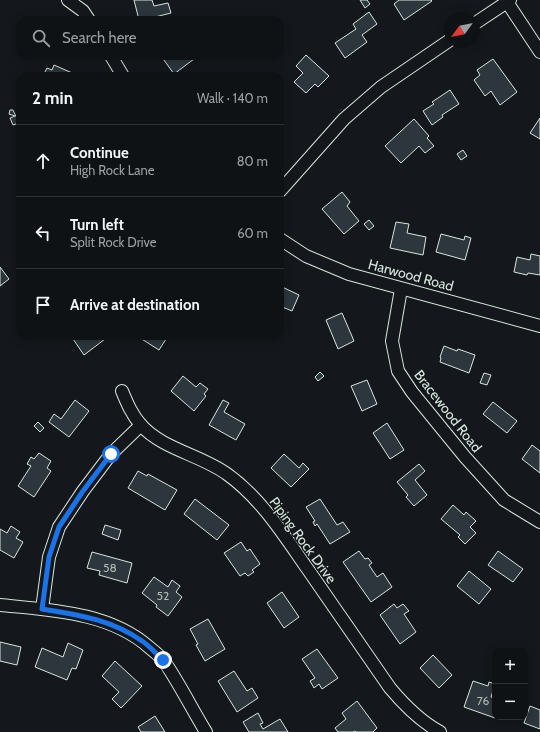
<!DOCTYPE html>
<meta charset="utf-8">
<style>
:root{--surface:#0f1215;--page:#181b1e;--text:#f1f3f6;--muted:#9b9ea0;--line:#2f3234}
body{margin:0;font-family:Cabin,sans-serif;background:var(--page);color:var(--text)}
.controls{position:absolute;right:12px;bottom:12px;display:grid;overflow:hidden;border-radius:8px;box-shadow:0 2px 10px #0003}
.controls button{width:36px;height:36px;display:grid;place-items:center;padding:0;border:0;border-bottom:1px solid var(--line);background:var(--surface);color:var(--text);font:20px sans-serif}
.compass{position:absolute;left:444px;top:12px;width:36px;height:36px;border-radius:50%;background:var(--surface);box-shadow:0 2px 10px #0003;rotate:237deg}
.stop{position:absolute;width:12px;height:12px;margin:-9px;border:3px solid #1a73e8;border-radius:50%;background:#fff}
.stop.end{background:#1a73e8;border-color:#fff;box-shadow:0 1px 4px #0008}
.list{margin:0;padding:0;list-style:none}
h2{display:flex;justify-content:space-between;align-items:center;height:52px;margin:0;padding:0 16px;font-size:17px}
h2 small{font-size:13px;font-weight:400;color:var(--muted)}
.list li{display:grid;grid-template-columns:26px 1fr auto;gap:12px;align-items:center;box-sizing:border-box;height:72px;padding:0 16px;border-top:1px solid var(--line)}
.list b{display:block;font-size:15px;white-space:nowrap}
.list p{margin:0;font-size:13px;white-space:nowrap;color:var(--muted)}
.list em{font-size:13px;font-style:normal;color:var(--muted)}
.icon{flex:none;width:22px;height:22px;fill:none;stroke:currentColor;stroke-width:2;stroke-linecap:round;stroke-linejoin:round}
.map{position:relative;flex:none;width:540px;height:732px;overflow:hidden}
.search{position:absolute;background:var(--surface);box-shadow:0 2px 10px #0003;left:16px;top:16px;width:268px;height:44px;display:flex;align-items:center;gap:10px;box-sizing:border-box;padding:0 14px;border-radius:12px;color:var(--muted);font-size:15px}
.panel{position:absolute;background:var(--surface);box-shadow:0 2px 10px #0003;left:16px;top:72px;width:268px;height:268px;border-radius:12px}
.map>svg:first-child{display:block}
.building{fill:#2c363c;stroke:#d8e6dc}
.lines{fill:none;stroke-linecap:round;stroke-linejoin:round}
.street-casing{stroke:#d8e6dc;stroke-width:14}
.street{stroke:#14181c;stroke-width:12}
.route{stroke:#1a73e8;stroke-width:5}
.labels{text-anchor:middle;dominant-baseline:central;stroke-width:3;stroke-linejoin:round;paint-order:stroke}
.number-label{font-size:12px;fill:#adbab4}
.street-label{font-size:14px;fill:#d8e6dc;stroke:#14181c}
</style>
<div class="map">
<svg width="540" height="732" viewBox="0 0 540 732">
<rect width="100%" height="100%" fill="#14181c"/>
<g class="building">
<path d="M134,0H152L154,6L168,3L171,13L155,17L156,20H139Z"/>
<path d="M360,0H367L370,4L365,8Z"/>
<path d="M399,0H431L432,1L404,20L394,4Z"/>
<path d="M369,12L377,24L362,35L367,42L345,58L335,43L356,29L353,24Z"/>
<path d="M306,55L329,76L318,87L315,84L306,93L294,82L303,73L296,66Z"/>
<path d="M161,56H192L194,59L174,74Z"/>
<path d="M493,59L517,92L500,105L491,91L485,96L474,80L480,75L477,70Z"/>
<path d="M54,65L79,76H43L47,68L52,70Z"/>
<path d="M450,90L459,104L442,115L443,117L432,125L423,111L434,104L432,102Z"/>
<path d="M10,110H13L19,123L13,125L10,118L15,116L9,114Z"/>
<path d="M540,118V139L530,133Z"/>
<path d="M414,119L429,136L427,138L434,146L425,153L419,146L401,163L385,146Z"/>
<path d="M463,150L467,156L461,160L457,154Z"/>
<path d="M342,192L350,202L347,206L359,221L344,234L322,209Z"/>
<path d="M369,220L374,226L369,230L364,224Z"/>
<path d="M396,222L409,224L407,233L426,237L423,255L390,248Z"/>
<path d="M441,234L464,240L465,236L471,238L465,260L436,252Z"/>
<path d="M531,254L540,256V275L528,273L527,275L514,272L517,257L530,260Z"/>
<path d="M0,267L9,279L0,286Z"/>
<path d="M280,286L299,295L292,311L280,306Z"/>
<path d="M342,313L354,341L338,349L326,320Z"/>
<path d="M77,336H109L84,355L73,339Z"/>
<path d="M137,336H168L159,350Z"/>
<path d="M444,346L457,351L458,349L475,355L469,373L440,362L441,358L440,357Z"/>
<path d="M320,372L324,376L318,381L315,377Z"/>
<path d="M484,373L491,375L487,385L480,383Z"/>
<path d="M183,376L196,387L200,383L208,389L204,394L206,396L194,411L171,391Z"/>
<path d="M367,380L377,404L362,411L351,386Z"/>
<path d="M75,400L89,411L69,437L49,422L54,414L61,419Z"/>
<path d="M223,400L229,403L224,412L245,424L236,440L209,425Z"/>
<path d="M493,402L517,421L507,433L483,414Z"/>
<path d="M38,422L44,428L40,432L34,426Z"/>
<path d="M387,423L404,450L390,459L373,433Z"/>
<path d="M532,445L540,451V473L522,459Z"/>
<path d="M39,453L51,461L47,468L51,471L34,497L18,486L31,466L27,464L31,457L34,459Z"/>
<path d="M284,454L299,468L303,463L309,469L291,487L271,468Z"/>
<path d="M419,464L425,471L415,480L427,495L414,506L406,497L408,495L397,482Z"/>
<path d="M138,471L147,476L148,474L177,490L165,510L128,488Z"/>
<path d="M195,499L229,525L217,540L184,514Z"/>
<path d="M320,499L337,525L343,522L350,532L330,544L317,524L315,526L313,522L315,521L306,507Z"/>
<path d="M453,505L464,515L466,512L476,521L470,527L476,533L465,544L458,537L460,535L441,519Z"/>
<path d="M105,525L121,530L118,540L102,534Z"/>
<path d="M11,526L20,532L16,538L23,542L14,558L0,550V529L7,533Z"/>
<path d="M241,542L247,551L250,549L260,564L252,570L254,572L248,576L245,573L240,576L224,553Z"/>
<path d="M359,551L365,559L368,558L372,563L369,565L377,577L383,573L392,587L371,602L343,562Z"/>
<path d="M498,551L523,569L513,582L488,565Z"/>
<path d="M92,552L132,563L127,583L99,575L100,571L87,568Z"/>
<path d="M469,571L491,589L479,604L457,586Z"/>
<path d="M154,577L168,587L172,580L180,586L176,592L182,597L168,616L156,607L157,605L142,593Z"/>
<path d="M282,592L299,617L284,628L267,603Z"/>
<path d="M394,604L397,608L403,604L409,611L404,614L416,632L400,644L380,615Z"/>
<path d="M208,619L225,649L205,661L196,645L198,644L190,629Z"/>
<path d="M0,642L21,647L17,665L0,661Z"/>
<path d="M68,643L83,650L76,669L72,668L67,680L35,667L42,648L63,657Z"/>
<path d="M317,649L338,678L322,689L319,684L314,688L310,681L315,678L302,659Z"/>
<path d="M433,655L452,675L439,688L420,668Z"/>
<path d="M115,661L142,686L121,708L112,699L119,692L102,676Z"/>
<path d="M234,671L247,691L252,688L258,698L237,712L218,681Z"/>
<path d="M473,681L488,686L489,682L495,684L491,697L495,699V718L464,707Z"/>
<path d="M357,701L377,728L373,732H356L355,731L353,732H338L335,728L346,719L342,713Z"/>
<path d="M530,706L540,710V729L524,723Z"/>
<path d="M258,713L263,723L260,724L263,729L280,719L288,732H249L243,722Z"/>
<path d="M155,716L165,732H141L138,727Z"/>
</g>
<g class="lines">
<g class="street-casing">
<g id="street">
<path d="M68,0L83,11L89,20"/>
<path d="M507,2L540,52"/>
<path d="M474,24L510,0"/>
<path d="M111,56L123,76"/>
<path d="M280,191L344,119L381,87L450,40"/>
<path d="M280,239L306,256L349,274L540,326"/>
<path d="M401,289L392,341L398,371L412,392L465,457L504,500L540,522"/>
<path d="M122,391C127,403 132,415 141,425C162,449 201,455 227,474C262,499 285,537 309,571C336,610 363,649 390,688C405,706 420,721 440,732"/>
<path d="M0,605C51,610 110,612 150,648C155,652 160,656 164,661C179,683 192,709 206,732"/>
<path d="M42,609L49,557L59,527L83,491L111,454L141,425"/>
</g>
</g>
<use href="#street" class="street"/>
</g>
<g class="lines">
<path class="route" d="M111,454L83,491L59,527L49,557L42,609C78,615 110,619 142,641C150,646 156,654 163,660"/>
</g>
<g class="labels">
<g class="number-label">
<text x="110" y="567">58</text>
<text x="163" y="595">52</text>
<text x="483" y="700">76</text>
</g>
<g class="street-label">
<text transform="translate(411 275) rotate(15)">Harwood Road</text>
<text transform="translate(448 411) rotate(52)">Bracewood Road</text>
<text transform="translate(303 540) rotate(54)">Piping Rock Drive</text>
</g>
</g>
</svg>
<div class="controls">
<button>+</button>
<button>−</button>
</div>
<svg class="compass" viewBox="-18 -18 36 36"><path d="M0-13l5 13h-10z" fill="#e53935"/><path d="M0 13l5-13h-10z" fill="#9b9ea0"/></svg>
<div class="stop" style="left:111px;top:454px"></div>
<div class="stop end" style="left:163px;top:660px"></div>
<div class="search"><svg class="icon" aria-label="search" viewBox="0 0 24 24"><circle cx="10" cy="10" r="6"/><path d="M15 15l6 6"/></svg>Search here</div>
<section class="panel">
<h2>2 min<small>Walk · 140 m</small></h2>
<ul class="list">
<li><svg class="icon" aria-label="ahead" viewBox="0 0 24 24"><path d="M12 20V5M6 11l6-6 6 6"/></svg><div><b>Continue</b><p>High Rock Lane</p></div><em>80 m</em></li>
<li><svg class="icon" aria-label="left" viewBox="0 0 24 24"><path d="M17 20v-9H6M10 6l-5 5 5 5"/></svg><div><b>Turn left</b><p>Split Rock Drive</p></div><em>60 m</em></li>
<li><svg class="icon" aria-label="arrive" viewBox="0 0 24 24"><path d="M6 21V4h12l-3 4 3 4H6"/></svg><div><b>Arrive at destination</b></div></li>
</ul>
</section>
</div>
